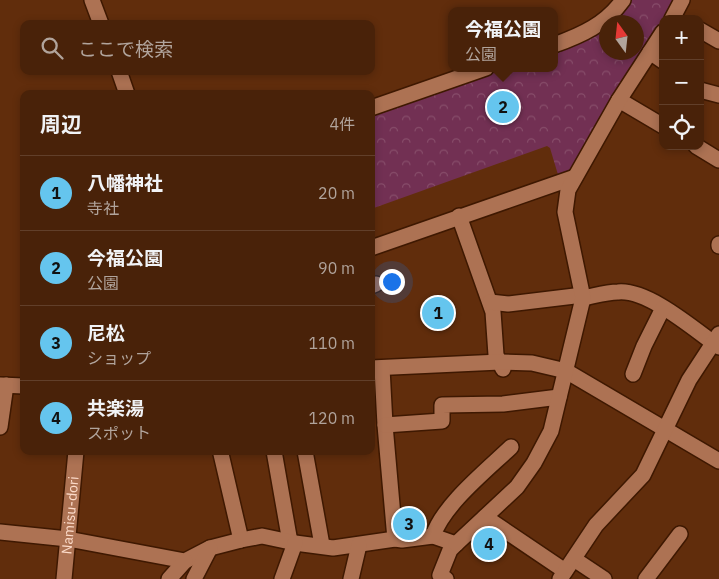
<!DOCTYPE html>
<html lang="ja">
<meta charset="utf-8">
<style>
:root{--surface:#492209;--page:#532f17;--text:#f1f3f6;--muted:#b1a49c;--line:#613f2a;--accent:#65c5ee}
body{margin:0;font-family:"IBM Plex Sans","Noto Sans JP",sans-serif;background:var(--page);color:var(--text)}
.controls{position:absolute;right:15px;top:15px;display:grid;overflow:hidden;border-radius:10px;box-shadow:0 2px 8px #0003}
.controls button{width:45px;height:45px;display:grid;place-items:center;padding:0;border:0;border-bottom:1px solid var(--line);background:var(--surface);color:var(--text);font:25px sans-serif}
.compass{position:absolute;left:599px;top:15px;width:45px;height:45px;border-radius:50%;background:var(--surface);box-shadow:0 2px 8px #0003;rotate:345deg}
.you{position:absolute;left:391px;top:281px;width:18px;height:18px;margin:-12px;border:4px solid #fff;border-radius:50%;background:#1a73e8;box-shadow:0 0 0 8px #1a73e833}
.badge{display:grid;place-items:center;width:32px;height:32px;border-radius:50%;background:var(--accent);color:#111;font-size:16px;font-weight:700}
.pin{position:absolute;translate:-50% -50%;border:2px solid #fff;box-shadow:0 1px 5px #0006}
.popup{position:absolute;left:448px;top:7px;width:110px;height:65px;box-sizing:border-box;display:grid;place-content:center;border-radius:10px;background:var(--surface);filter:drop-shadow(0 1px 4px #0005);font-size:16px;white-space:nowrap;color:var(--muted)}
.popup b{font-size:19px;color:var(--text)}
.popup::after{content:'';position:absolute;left:50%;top:100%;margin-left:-10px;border:10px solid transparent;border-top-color:var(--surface)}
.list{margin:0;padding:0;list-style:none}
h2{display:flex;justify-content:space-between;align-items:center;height:65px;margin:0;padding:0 20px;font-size:21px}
h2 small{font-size:16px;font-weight:400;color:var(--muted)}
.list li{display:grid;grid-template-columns:32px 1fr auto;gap:15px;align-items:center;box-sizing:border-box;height:75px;padding:0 20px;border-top:1px solid var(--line)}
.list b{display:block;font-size:19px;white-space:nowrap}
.list p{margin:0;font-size:16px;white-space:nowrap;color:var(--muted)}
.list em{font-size:16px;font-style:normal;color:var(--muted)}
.icon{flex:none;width:28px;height:28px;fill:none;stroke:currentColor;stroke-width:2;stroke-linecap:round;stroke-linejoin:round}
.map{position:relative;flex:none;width:719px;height:579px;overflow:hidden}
.search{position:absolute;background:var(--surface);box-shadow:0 2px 8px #0003;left:20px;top:20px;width:355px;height:55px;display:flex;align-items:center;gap:12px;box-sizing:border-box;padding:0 18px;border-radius:10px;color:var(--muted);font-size:19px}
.panel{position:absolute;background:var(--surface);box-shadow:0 2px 8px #0003;left:20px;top:90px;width:355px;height:365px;border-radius:10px}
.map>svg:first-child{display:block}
.forest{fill:url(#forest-crowns)}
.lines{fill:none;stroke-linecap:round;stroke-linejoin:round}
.minor-casing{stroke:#3e1801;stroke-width:18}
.minor{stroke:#ad7253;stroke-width:15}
.labels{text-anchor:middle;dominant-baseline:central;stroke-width:4;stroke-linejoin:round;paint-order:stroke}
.street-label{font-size:14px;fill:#fcdbca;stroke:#520}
</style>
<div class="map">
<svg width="719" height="579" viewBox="0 0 719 579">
<defs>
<pattern id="forest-crowns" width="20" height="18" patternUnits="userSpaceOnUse" patternTransform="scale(1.25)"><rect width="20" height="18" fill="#723053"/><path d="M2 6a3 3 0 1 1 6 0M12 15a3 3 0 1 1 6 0" fill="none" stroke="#874d6a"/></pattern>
</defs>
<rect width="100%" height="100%" fill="#612d0c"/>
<path class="forest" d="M632,0H677L666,19H663V24L613,97L568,175L559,178L550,148L547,146L371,209V117L508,68H554V52L593,36L606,28V52H636V22H614Z"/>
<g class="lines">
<g class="minor-casing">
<g id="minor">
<path d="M92,0L101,24"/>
<path d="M672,19L682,0"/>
<path d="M700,30L719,41"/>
<path d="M554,45C582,35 606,24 623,0"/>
<path d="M650,52L663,61"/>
<path d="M119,71L127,94"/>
<path d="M700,90L719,95"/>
<path d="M619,100L663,126"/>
<path d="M371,108L486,68"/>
<path d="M696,146L719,160"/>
<path d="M459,216L493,312L496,355L503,369"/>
<path d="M719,244V246"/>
<path d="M371,248L575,177"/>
<path d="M371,286L376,284"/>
<path d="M583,298C594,296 606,292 618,292C648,289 695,330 719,347"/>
<path d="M490,302L508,304L583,295"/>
<path d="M371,368L500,362L532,363L566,371L719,461"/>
<path d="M382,368L385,425L395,539"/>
<path d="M633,374L644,346L663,308"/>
<path d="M0,385L24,386"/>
<path d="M385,425L442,421V405L503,404L559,397"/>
<path d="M0,427L6,385"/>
<path d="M274,451L290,542"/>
<path d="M305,451L322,545"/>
<path d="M221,454L241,540"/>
<path d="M485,517L565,571"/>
<path d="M0,532L68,539L185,561L210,548L241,540L262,536L295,543L333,548L395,539L402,540L433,536L456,544L450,550L440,575L446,579"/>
<path d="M433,536C443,505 487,470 511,447"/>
<path d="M456,544L517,487L534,463L551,431L583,298L565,212L568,190L619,100L663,32"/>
<path d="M574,559L604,579"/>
<path id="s1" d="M64,579L76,451"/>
<path d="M169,579L185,561"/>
<path d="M194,579L210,548"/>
<path d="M282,579L295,543"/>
<path d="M351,579L359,545"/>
<path d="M560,579L596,525L643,475L689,380L719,334"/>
<path d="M646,579L680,534"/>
</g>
</g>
<use href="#minor" class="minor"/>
</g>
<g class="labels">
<g class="street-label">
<text stroke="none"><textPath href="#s1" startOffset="64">Namisu-dori</textPath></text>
</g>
</g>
</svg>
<div class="controls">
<button>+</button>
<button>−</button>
<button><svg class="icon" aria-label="locate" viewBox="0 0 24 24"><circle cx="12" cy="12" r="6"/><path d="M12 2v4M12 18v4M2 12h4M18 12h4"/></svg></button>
</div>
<svg class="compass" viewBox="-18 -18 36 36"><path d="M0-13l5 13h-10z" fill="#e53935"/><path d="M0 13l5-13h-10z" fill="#b1a49c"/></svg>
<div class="you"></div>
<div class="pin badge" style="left:438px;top:313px">1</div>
<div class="pin badge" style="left:503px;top:107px">2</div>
<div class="popup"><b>今福公園</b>公園</div>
<div class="pin badge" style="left:409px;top:524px">3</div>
<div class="pin badge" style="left:489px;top:544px">4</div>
<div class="search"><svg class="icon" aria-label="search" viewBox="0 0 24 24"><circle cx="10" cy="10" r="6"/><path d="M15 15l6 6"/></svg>ここで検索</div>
<section class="panel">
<h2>周辺<small>4件</small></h2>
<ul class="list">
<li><span class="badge">1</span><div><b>八幡神社</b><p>寺社</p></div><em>20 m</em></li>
<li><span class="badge">2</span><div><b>今福公園</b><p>公園</p></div><em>90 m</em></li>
<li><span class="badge">3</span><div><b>尼松</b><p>ショップ</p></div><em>110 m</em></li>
<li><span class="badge">4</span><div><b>共楽湯</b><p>スポット</p></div><em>120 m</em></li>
</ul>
</section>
</div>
